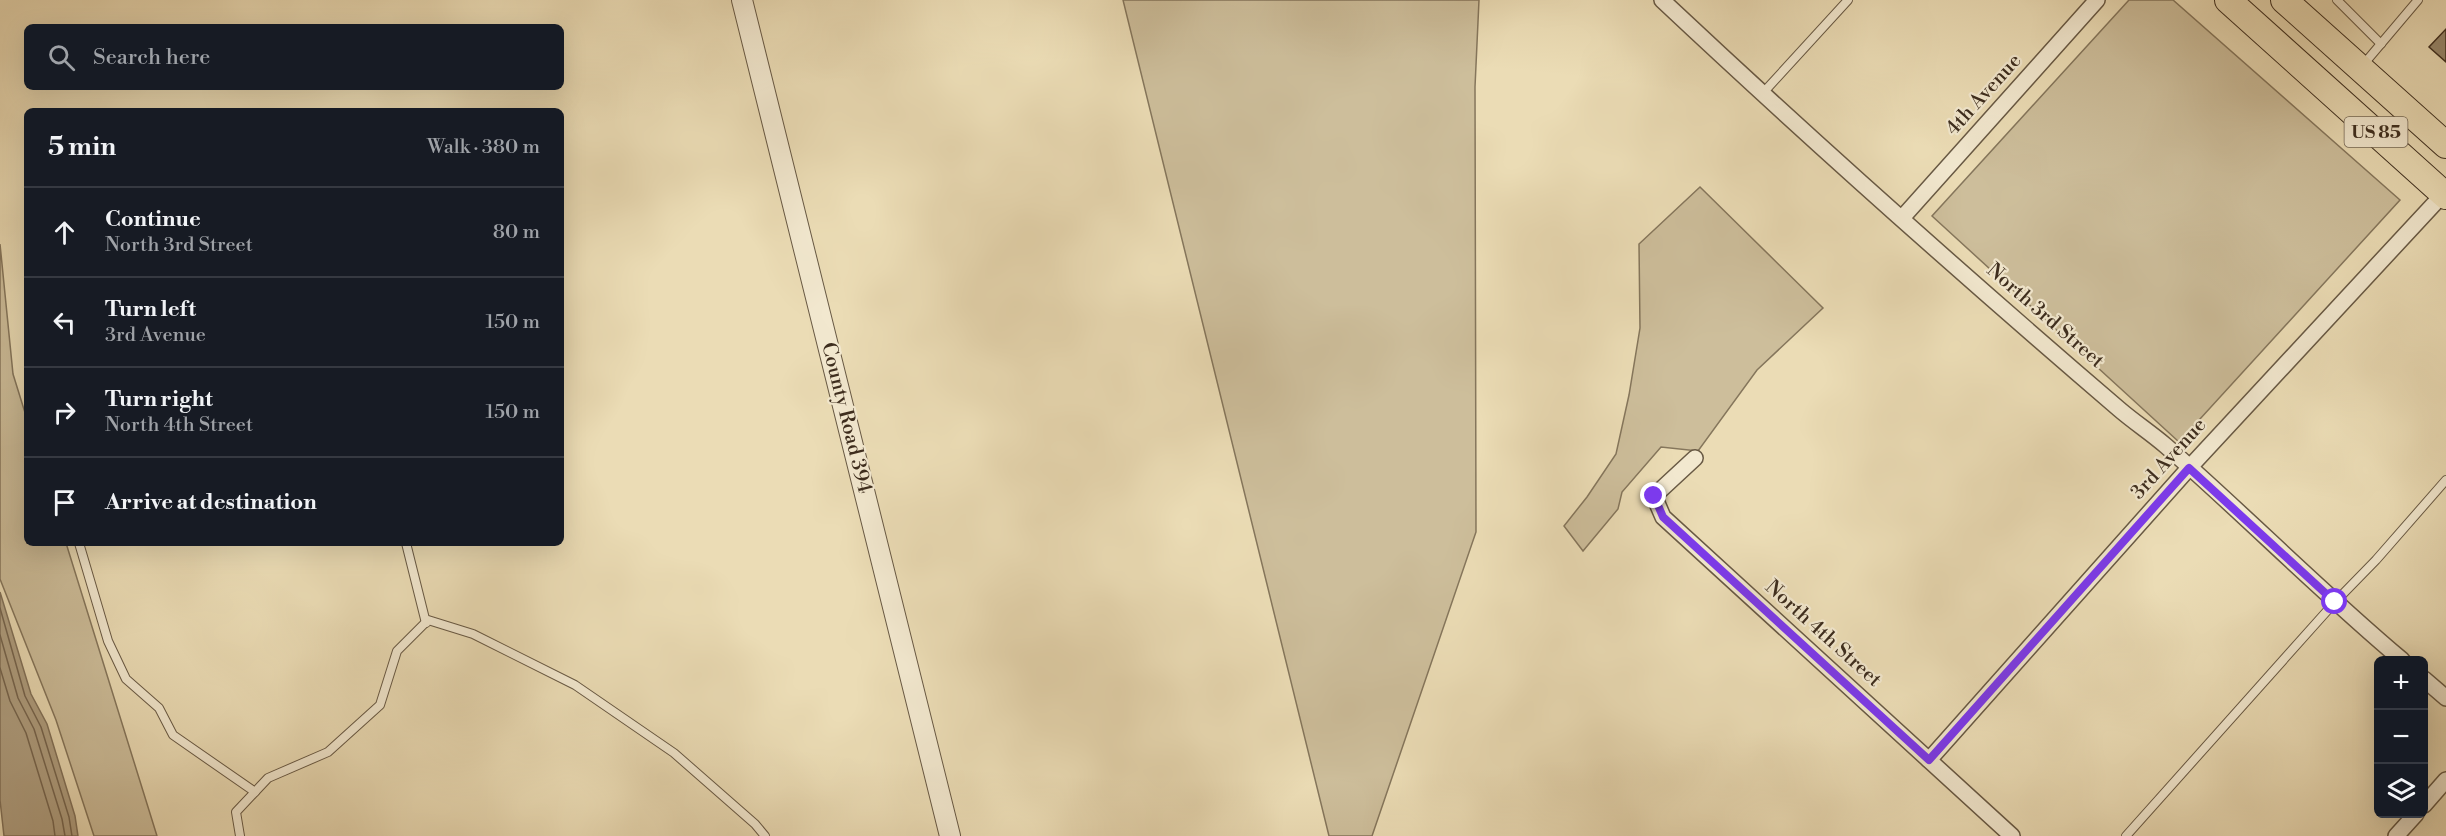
<!DOCTYPE html>
<meta charset="utf-8">
<style>
:root{--surface:#171b24;--page:#242831;--text:#f1f3f6;--muted:#9ea1a6;--line:#363941}
body{margin:0;font-family:"Libre Bodoni",serif;background:var(--page);color:var(--text)}
.controls{position:absolute;right:18px;bottom:18px;display:grid;overflow:hidden;border-radius:9px;box-shadow:0 6px 24px #0002}
.controls button{width:54px;height:54px;display:grid;place-items:center;padding:0;border:0;border-bottom:2px solid var(--line);background:var(--surface);color:var(--text);font:30px sans-serif}
.stop{position:absolute;width:18px;height:18px;margin:-14px;border:4px solid #7c3aed;border-radius:50%;background:#fff}
.stop.end{background:#7c3aed;border-color:#fff;box-shadow:0 2px 6px #0008}
.list{margin:0;padding:0;list-style:none}
h2{display:flex;justify-content:space-between;align-items:center;height:78px;margin:0;padding:0 24px;font-size:26px}
h2 small{font-size:20px;font-weight:400;color:var(--muted)}
.list li{display:grid;grid-template-columns:39px 1fr auto;gap:18px;align-items:center;box-sizing:border-box;height:90px;padding:0 24px;border-top:2px solid var(--line)}
.list b{display:block;font-size:22px;white-space:nowrap}
.list p{margin:0;font-size:20px;white-space:nowrap;color:var(--muted)}
.list em{font-size:20px;font-style:normal;color:var(--muted)}
.icon{flex:none;width:33px;height:33px;fill:none;stroke:currentColor;stroke-width:2;stroke-linecap:round;stroke-linejoin:round}
.map{position:relative;flex:none;width:2446px;height:836px;overflow:hidden}
.search{position:absolute;background:var(--surface);box-shadow:0 6px 24px #0002;left:24px;top:24px;width:540px;height:66px;display:flex;align-items:center;gap:15px;box-sizing:border-box;padding:0 21px;border-radius:9px;color:var(--muted);font-size:22px}
.panel{position:absolute;background:var(--surface);box-shadow:0 6px 24px #0002;left:24px;top:108px;width:540px;height:438px;border-radius:9px}
.map>svg:first-child{display:block}
.green{fill:#cdbe9b;stroke:#85765c;stroke-width:1.5}
.water{fill:#b0a082;stroke:#82725a;stroke-width:1.5}
.lines{fill:none;stroke-linecap:round;stroke-linejoin:round}
.shore{stroke:#766650;stroke-width:1.5}
.building{fill:#97886d;stroke:#3d2d1e;stroke-width:1.5}
.service-casing{stroke:#685944;stroke-width:10}
.minor-casing{stroke:#685944;stroke-width:18}
.tertiary-casing{stroke:#685944;stroke-width:22}
.trunk-casing{stroke:#3d2d1e;stroke-width:28}
.service{stroke:#f2e8cf;stroke-width:8}
.minor{stroke:#f2e8cf;stroke-width:15}
.tertiary{stroke:#f2e8cf;stroke-width:20}
.trunk{stroke:#ebdcb5;stroke-width:26}
.route{stroke:#7c3aed;stroke-width:8}
.labels{text-anchor:middle;dominant-baseline:central;stroke-width:4.5;stroke-linejoin:round;paint-order:stroke}
.shield{fill:#f2e8cf;stroke:#736553;stroke-width:1.5}
.shield-label{font-size:18px;font-weight:bold;fill:#3d2d1e}
.street-label{font-size:20px;fill:#3d2d1e;stroke:#f2e8cf}
</style>
<div class="map">
<svg width="2446" height="836" viewBox="0 0 2446 836">
<rect width="100%" height="100%" fill="#ebdcb5"/>
<filter id="stains"><feTurbulence type="fractalNoise" baseFrequency=".00333" numOctaves="4"/><feColorMatrix values="0 0 0 0 .2 0 0 0 0 .09 0 0 0 0 .02 0 0 0 .5 -.17"/></filter>
<radialGradient id="worn" r=".72"><stop offset=".6" stop-color="#630" stop-opacity="0"/><stop offset="1" stop-color="#630" stop-opacity=".3"/></radialGradient>
<g class="green">
<path d="M1123,0H1479L1475,87L1476,532L1372,836H1329Z"/>
<path d="M2129,0H2173L2400,200L2179,442L1932,216Z"/>
<path d="M1700,187L1823,308L1757,370L1698,451L1661,447L1622,492L1618,509L1583,551L1564,526L1587,497L1616,454L1629,395L1640,328L1639,244Z"/>
<path d="M0,244L13,374L27,419V543H66L157,836H94L56,720L0,579Z"/>
</g>
<path class="water" d="M0,592L31,694L47,724L75,816L78,836H4L0,800Z"/>
<g class="lines">
<g class="shore">
<path d="M0,608L25,696L41,727L69,817L72,836"/>
<path d="M0,635L18,698L34,729L62,819L65,836"/>
<path d="M0,668L10,701L26,733L53,821L55,836"/>
</g>
</g>
<path class="building" d="M2446,29V62L2429,47Z"/>
<g class="lines">
<g class="service-casing">
<g id="service">
<path d="M2337,0L2381,44"/>
<path d="M2363,65L2418,0"/>
<path d="M1762,94L1848,0"/>
<path d="M79,543L108,641L126,679L159,708L173,735L255,792"/>
<path d="M406,543L426,623"/>
<path d="M240,836L236,812L268,778L328,752L380,705L397,651L428,620L473,634L575,685L674,753L755,824L765,836"/>
<path d="M2126,836L2335,602L2376,560L2446,480"/>
</g>
</g>
<g class="minor-casing">
<g id="minor">
<path d="M1662,0C1811,140 1964,276 2119,409C2134,422 2151,433 2166,446C2246,516 2321,592 2402,660"/>
<path d="M1902,218L2097,0"/>
<path d="M1695,458L1654,496L1663,517L2012,836"/>
<path d="M2424,679L2446,698"/>
<path d="M1929,760L2189,468L2446,191"/>
<path d="M2424,805L2446,780"/>
<path d="M2396,836L2416,814"/>
</g>
</g>
<g class="tertiary-casing">
<path id="tertiary" d="M742,0L950,836"/>
</g>
<g class="trunk-casing">
<g id="trunk">
<path d="M2228,0L2446,196"/>
<path d="M2284,0L2446,145"/>
</g>
</g>
<use href="#service" class="service"/>
<use href="#minor" class="minor"/>
<use href="#tertiary" class="tertiary"/>
<use href="#trunk" class="trunk"/>
</g>
<g class="lines">
<path class="route" d="M1654,496L1663,517L1929,760L2189,468L2335,602"/>
</g>
<g class="labels">
<rect class="shield" x="2344.5" y="117" width="63" height="30" rx="4.5"/>
<g class="shield-label">
<text x="2376" y="132">US 85</text>
</g>
<g class="street-label">
<text transform="translate(1984 95) rotate(-48)">4th Avenue</text>
<text transform="translate(2045 316) rotate(41)">North 3rd Street</text>
<text transform="translate(846 418) rotate(76)">County Road 394</text>
<text transform="translate(2169 459) rotate(-48)">3rd Avenue</text>
<text transform="translate(1823 634) rotate(42)">North 4th Street</text>
</g>
</g>
<rect width="100%" height="100%" filter="url(#stains)"/>
<rect width="100%" height="100%" fill="url(#worn)"/>
</svg>
<div class="controls">
<button>+</button>
<button>−</button>
<button><svg class="icon" aria-label="layers" viewBox="0 0 24 24"><path d="M12 4l9 5-9 5-9-5zM3 14l9 5 9-5"/></svg></button>
</div>
<div class="stop" style="left:2335px;top:602px"></div>
<div class="stop end" style="left:1654px;top:496px"></div>
<div class="search"><svg class="icon" aria-label="search" viewBox="0 0 24 24"><circle cx="10" cy="10" r="6"/><path d="M15 15l6 6"/></svg>Search here</div>
<section class="panel">
<h2>5 min<small>Walk · 380 m</small></h2>
<ul class="list">
<li><svg class="icon" aria-label="ahead" viewBox="0 0 24 24"><path d="M12 20V5M6 11l6-6 6 6"/></svg><div><b>Continue</b><p>North 3rd Street</p></div><em>80 m</em></li>
<li><svg class="icon" aria-label="left" viewBox="0 0 24 24"><path d="M17 20v-9H6M10 6l-5 5 5 5"/></svg><div><b>Turn left</b><p>3rd Avenue</p></div><em>150 m</em></li>
<li><svg class="icon" aria-label="right" viewBox="0 0 24 24"><path d="M7 20v-9h11M14 6l5 5-5 5"/></svg><div><b>Turn right</b><p>North 4th Street</p></div><em>150 m</em></li>
<li><svg class="icon" aria-label="arrive" viewBox="0 0 24 24"><path d="M6 21V4h12l-3 4 3 4H6"/></svg><div><b>Arrive at destination</b></div></li>
</ul>
</section>
</div>
